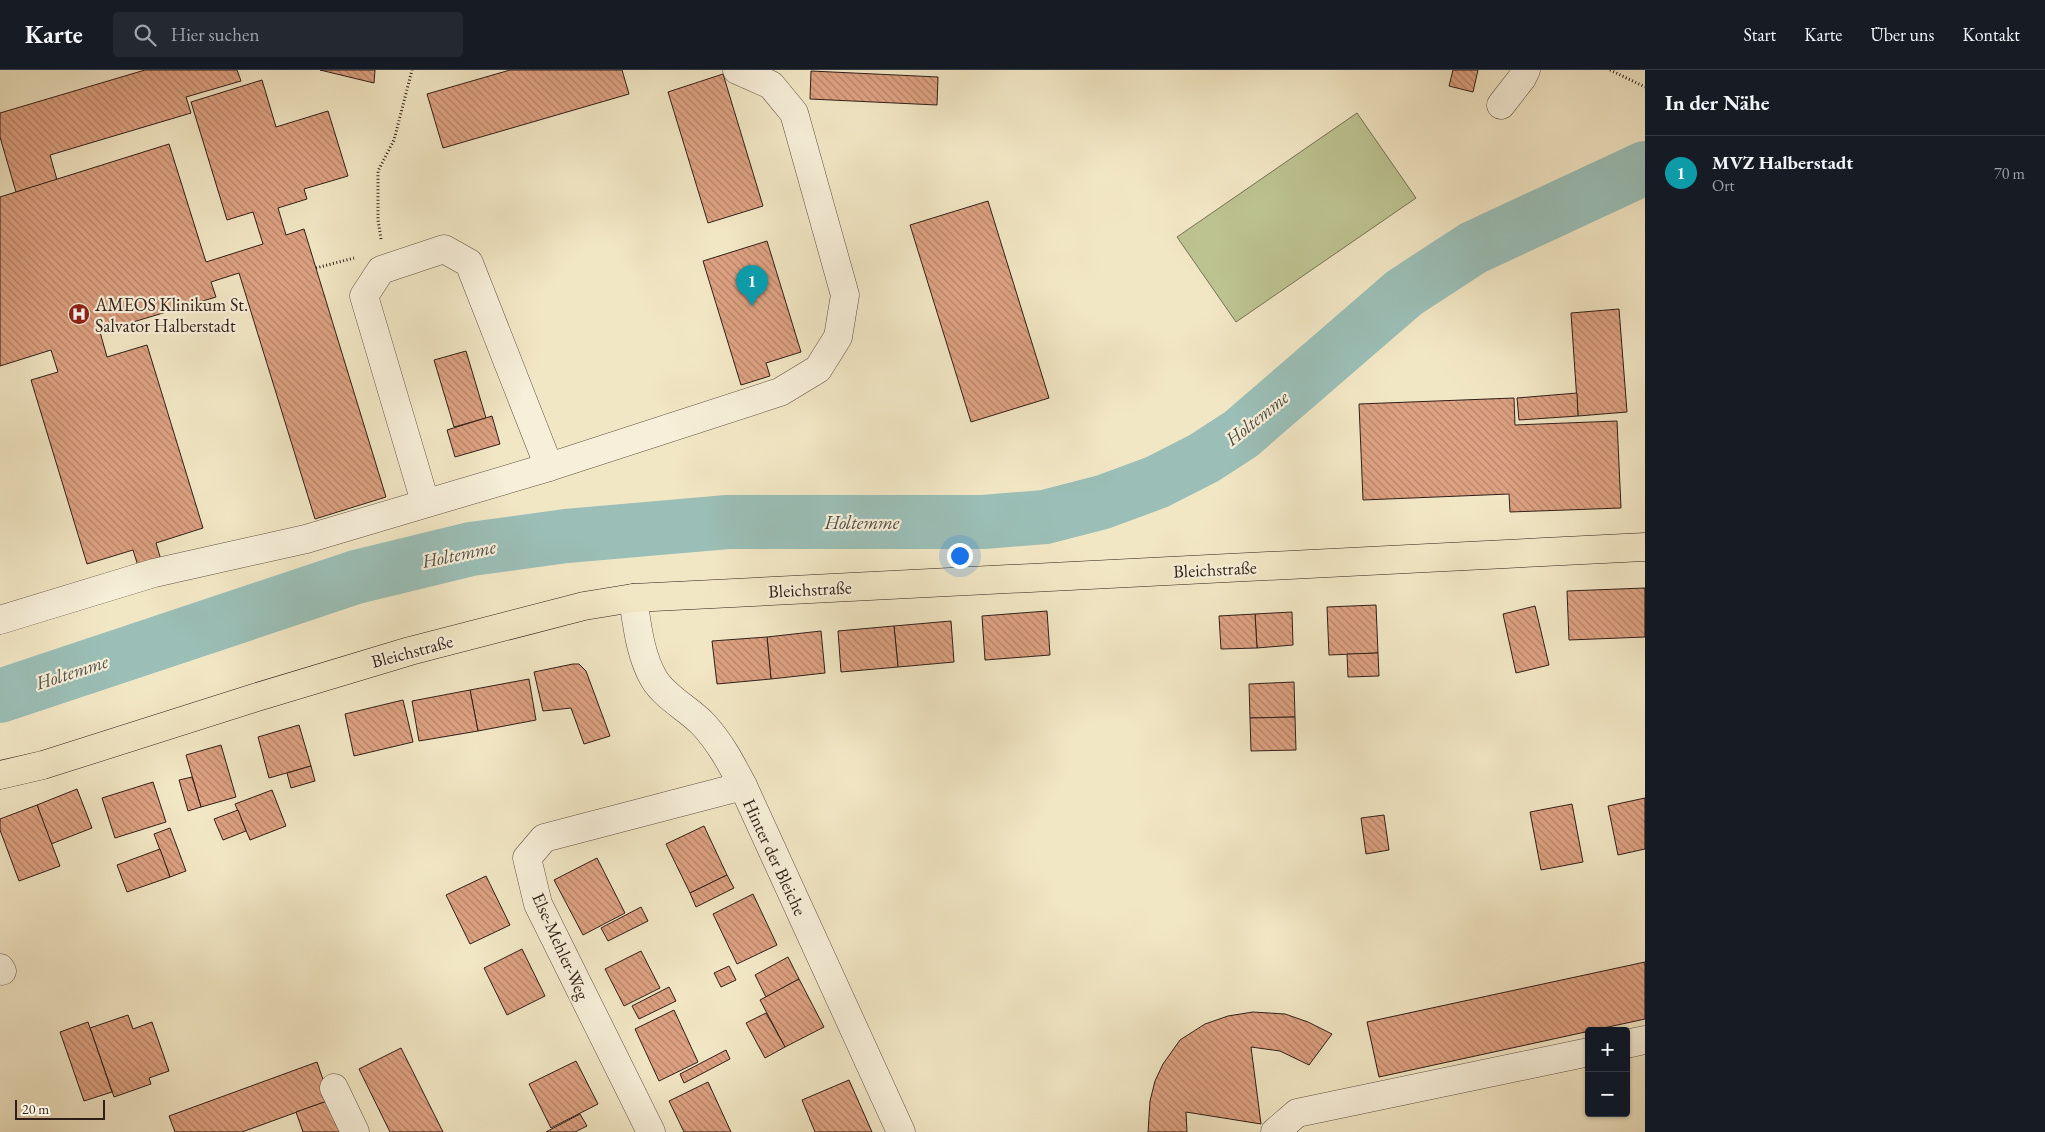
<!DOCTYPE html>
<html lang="de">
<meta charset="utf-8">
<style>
:root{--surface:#171b24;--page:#242831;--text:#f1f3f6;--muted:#9ea1a6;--line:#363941;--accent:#c59692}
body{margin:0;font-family:"EB Garamond",serif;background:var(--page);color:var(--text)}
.controls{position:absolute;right:15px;bottom:15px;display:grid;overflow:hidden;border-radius:5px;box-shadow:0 1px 4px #0004}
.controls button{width:45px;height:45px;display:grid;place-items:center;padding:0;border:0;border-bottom:1px solid var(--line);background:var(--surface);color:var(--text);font:25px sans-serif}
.scale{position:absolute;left:15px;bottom:12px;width:90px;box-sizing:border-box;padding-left:5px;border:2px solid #301f18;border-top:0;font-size:14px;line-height:18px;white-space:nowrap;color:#301f18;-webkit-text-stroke:4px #f7efd9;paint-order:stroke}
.you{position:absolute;left:959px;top:485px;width:18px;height:18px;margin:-12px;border:4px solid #fff;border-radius:50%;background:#1a73e8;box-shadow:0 0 0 8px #1a73e833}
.badge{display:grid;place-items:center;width:32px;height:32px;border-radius:50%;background:var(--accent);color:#fff;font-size:16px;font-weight:700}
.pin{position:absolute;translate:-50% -41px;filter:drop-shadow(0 1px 2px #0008)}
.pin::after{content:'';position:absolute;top:26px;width:18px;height:15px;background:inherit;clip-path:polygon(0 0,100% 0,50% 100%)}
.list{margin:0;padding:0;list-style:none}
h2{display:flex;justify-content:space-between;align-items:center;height:65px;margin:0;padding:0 20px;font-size:21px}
h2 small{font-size:16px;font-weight:400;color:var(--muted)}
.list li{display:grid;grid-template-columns:32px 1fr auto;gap:15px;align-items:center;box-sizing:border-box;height:75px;padding:0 20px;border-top:1px solid var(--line)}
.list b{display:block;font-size:19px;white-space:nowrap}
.list p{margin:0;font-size:16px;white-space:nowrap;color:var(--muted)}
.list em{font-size:16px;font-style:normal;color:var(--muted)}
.icon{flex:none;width:28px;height:28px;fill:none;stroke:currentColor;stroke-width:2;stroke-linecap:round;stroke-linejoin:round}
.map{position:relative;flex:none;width:1645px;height:1062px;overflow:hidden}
header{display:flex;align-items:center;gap:30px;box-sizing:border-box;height:70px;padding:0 25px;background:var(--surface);border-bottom:1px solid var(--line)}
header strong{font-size:24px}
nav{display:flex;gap:28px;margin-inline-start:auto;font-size:18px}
.search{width:350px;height:45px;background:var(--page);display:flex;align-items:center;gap:12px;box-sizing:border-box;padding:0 18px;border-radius:5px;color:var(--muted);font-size:19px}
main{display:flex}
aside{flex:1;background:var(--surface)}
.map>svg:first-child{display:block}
.park{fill:#bdc492;stroke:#767255}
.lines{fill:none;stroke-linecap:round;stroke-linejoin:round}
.river{stroke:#9bbfb7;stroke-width:54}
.building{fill:url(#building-back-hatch);stroke:#301f18}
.minor-casing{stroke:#605143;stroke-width:29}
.major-casing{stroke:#301f18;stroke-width:29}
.path{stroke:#301f18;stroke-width:3;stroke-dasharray:1 2.5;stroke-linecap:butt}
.minor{stroke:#f7efd9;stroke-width:28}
.major{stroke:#f2e7c5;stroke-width:28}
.labels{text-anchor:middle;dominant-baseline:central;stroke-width:4.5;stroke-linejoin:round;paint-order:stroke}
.poi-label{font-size:18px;fill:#301f18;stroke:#f7efd9;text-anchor:start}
.street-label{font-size:18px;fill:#301f18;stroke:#f7efd9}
.water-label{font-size:19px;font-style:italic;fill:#504f48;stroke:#f7efd9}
</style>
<header>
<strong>Karte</strong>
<div class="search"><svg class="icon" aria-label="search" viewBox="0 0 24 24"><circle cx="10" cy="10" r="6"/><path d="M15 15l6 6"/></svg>Hier suchen</div>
<nav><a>Start</a><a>Karte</a><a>Über uns</a><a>Kontakt</a></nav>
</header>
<main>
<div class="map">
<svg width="1645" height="1062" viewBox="0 0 1645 1062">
<defs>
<pattern id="building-back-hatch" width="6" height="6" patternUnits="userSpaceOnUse" patternTransform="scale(1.25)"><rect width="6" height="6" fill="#dea282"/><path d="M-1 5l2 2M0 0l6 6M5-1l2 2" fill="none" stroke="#b48369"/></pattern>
</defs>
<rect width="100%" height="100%" fill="#f2e7c5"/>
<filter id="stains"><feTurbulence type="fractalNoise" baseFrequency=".004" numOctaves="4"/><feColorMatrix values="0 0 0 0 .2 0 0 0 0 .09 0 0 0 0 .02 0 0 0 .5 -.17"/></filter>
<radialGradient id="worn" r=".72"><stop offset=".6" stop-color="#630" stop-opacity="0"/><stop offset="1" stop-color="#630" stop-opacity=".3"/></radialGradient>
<path class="park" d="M1357,43L1416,128L1236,252L1177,167Z"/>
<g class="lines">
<path class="river" d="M0,626L356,507L471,479L566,466L728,452H983L1045,447L1103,432L1157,412L1204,388L1241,364L1404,223L1473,178L1645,98"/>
</g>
<g class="building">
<path d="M145,0H237L241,11L186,27L191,43L50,85L57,110L16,122L0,67V43Z"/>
<path d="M320,0H375L374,13Z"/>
<path d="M510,0H622L629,24L443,78L427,24Z"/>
<path d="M1453,0H1478L1473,22L1449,16Z"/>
<path d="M811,1L938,7L937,35L810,29Z"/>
<path d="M723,4L763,136L708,153L668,22Z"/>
<path d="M262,10L276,57L328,41L348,106L304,119L307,129L278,138L286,165L304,159L386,427L315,449L239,203L211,212L216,227L100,262L107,287L147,275L203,458L156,473L161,490L138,496L133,480L87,494L31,310L58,302L51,280L0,296V127L169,74L206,192L263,174L253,142L227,150L191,32Z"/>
<path d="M988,131L1049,328L971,352L910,155Z"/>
<path d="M767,171L801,282L766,293L770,306L741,315L703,191Z"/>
<path d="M1619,239L1627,342L1578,346L1571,243Z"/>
<path d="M466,281L486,348L454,357L434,290Z"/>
<path d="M1577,323L1578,346L1519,350L1517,328Z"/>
<path d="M1514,328L1515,355L1617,351L1621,438L1510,442L1509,424L1363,430L1359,334Z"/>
<path d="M492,346L500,374L455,387L447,360Z"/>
<path d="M1645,518V567L1569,570L1567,521Z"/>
<path d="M1376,535L1378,583L1329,585L1327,537Z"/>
<path d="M1535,536L1549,595L1516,603L1503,544Z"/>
<path d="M1047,541L1050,585L985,590L982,546Z"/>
<path d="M1292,542L1293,575L1257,578L1255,544Z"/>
<path d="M1255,544L1257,578L1221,579L1219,546Z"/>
<path d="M951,551L954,592L898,597L894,556Z"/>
<path d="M894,556L898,597L841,602L838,561Z"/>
<path d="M821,561L825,603L771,609L767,567Z"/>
<path d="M767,567L771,609L717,614L712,571Z"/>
<path d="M1378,583L1379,606L1348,607L1347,584Z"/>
<path d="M573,594H579L586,601L610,666L584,674L571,638L543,641L534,602Z"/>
<path d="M529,609L536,650L478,661L470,620Z"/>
<path d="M1294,612L1295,647L1250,648L1249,614Z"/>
<path d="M470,620L478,661L419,671L412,631Z"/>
<path d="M403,630L413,672L354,686L345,644Z"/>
<path d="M1295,647L1296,680L1251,681L1250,648Z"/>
<path d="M299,655L311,696L269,708L258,667Z"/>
<path d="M221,675L236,727L201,737L186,685Z"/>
<path d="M311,696L315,711L291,718L287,703Z"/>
<path d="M192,707L201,737L188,741L179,710Z"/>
<path d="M153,712L166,752L115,768L102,728Z"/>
<path d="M77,719L92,758L51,774L37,735Z"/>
<path d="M272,720L286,756L250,770L235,734Z"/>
<path d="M1645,728V779L1618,785L1608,736Z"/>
<path d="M1572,734L1583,792L1541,800L1530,742Z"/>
<path d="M37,735L60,796L19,811L0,760V749Z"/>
<path d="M238,740L246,761L223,770L214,749Z"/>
<path d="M1384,745L1389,780L1366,784L1361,748Z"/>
<path d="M704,756L727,805L690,823L666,774Z"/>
<path d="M170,758L186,801L170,807L154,764Z"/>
<path d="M160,779L170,807L127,822L117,795Z"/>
<path d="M597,788L625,843L583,865L554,810Z"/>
<path d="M727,805L734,818L696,837L690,823Z"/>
<path d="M486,806L510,855L470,874L446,825Z"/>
<path d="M753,824L777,875L737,894L713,844Z"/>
<path d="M641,837L648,851L608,871L601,858Z"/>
<path d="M522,879L545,926L507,945L484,898Z"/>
<path d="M641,881L660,918L624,936L605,899Z"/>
<path d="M788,887L799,909L766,927L755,905Z"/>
<path d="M1645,892V949L1379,1007L1367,952Z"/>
<path d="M729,896L736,910L721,917L714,903Z"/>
<path d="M799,909L824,957L785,977L760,930Z"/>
<path d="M669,917L676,931L639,949L632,936Z"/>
<path d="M674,940L698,992L659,1011L635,959Z"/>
<path d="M1253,942L1285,944L1308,952L1332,964L1309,995L1280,981L1251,977L1261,1054L1186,1042L1187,1062H1148L1150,1031L1155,1011L1163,994L1180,970L1205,954L1228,946Z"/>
<path d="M766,943L785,977L765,988L746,953Z"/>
<path d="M128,945L133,959L152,952L169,1001L149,1008L151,1014L114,1027L90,958Z"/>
<path d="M88,952L112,1022L84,1031L60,962Z"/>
<path d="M401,978L443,1062H390L359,999Z"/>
<path d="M726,980L730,989L684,1013L680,1004Z"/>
<path d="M576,991L598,1034L551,1058L529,1014Z"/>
<path d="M317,992L330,1030L242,1062H175L169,1046Z"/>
<path d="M849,1010L872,1062H815L802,1030Z"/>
<path d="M708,1012L731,1062H684L669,1031Z"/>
<path d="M330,1030L342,1062H303L296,1042Z"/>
<path d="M580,1044L587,1056L575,1062H546Z"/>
</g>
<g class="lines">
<g class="minor-casing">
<g id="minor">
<path d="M1501,35L1522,8L1526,0"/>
<path d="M425,432L364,226L381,200L444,179L469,193L549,397"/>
<path d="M633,528C637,555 640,585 654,609C665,627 687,638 702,653C720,672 731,693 743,716L901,1062"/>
<path d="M0,550L154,503L306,469L549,397L780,322L818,299L838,267L845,225L794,43L771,15L737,0"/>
<path d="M0,898L2,901"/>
<path d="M1626,974L1645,970"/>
<path d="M334,1018L355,1062"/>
<path d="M651,1062L538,834L527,788L544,768L743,716"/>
<path d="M1275,1062L1297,1043L1589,982"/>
</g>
</g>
<g class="major-casing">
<path id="major" d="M0,705L43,695L254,628L410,581L584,536L633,528L1645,477"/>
</g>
<g class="path">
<path d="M1610,0L1645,17"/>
<path d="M381,169L378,150V101L394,70L412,0"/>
<path d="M316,198L354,188"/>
</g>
<use href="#minor" class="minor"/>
<use href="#major" class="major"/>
</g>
<defs>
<g id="hospital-disc" transform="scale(1.125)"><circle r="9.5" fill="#8f2418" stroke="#f7efd9"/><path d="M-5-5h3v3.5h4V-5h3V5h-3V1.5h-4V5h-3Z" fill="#fff"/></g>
</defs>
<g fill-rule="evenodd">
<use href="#hospital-disc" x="79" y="244"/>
</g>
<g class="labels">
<g class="poi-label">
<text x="95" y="234">AMEOS Klinikum St.<tspan x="95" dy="21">Salvator Halberstadt</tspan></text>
</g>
<g class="street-label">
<text transform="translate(1215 499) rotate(-3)">Bleichstraße</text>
<text transform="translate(810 519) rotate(-3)">Bleichstraße</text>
<text transform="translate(412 581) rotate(-15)">Bleichstraße</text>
<text transform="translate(775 787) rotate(65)">Hinter der Bleiche</text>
<text transform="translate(561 876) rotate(66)">Else-Mehler-Weg</text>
</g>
<g class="water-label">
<text transform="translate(1257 348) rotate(-39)">Holtemme</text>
<text x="862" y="452">Holtemme</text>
<text transform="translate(459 484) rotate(-12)">Holtemme</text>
<text transform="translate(72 602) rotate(-18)">Holtemme</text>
</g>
</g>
<rect width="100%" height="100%" filter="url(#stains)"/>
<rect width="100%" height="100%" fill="url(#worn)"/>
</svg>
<div class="controls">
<button>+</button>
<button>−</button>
</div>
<div class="scale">20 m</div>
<div class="you"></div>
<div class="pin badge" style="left:752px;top:236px;background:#0f9aa8">1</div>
</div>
<aside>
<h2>In der Nähe<small></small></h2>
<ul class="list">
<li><span class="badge" style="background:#0f9aa8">1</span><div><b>MVZ Halberstadt</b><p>Ort</p></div><em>70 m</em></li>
</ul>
</aside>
</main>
